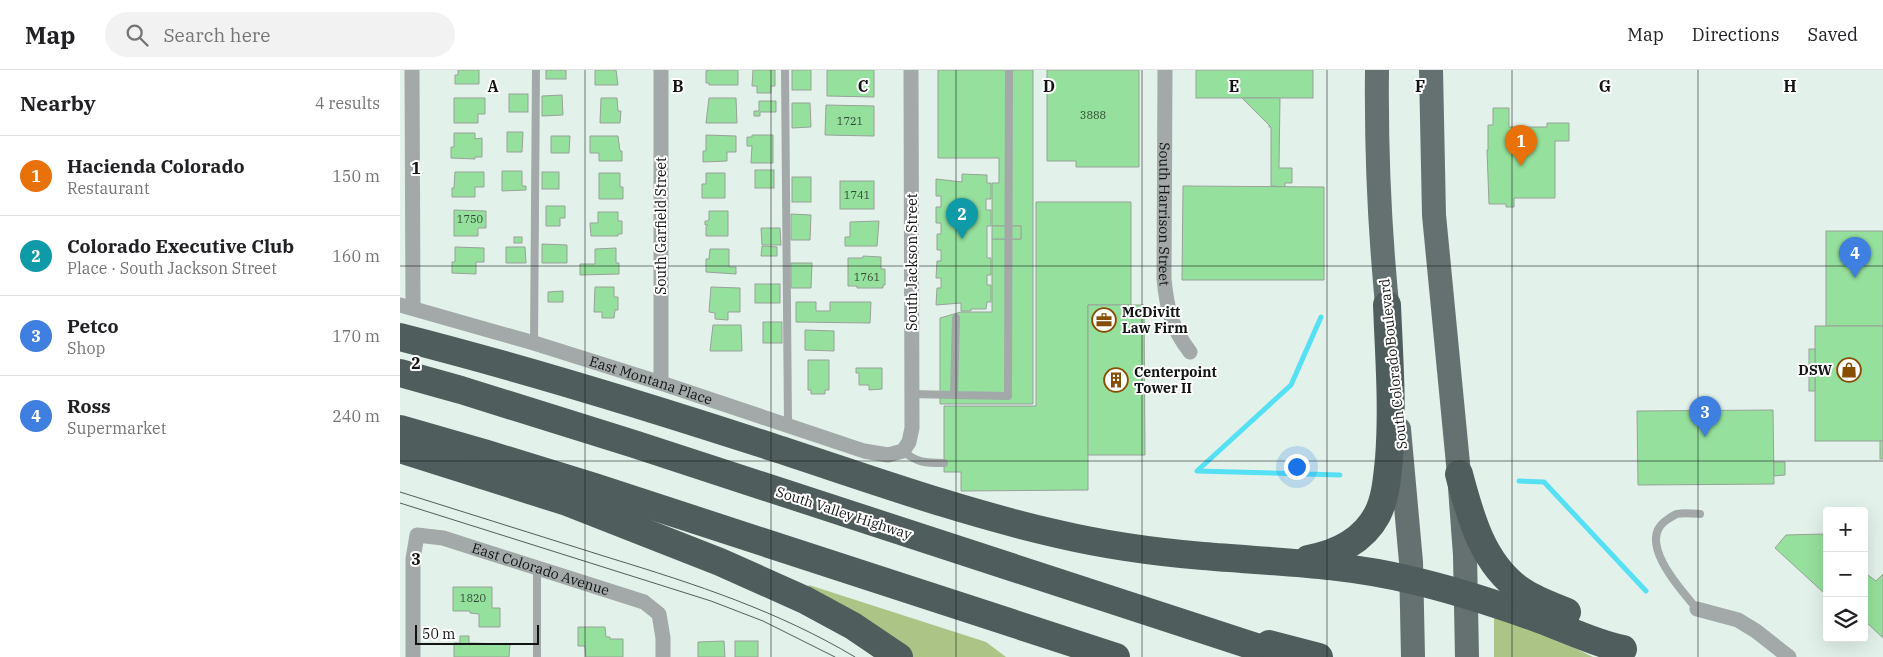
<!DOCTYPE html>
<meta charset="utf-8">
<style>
:root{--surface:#fff;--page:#f2f2f2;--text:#202124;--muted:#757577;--line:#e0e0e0;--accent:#874e03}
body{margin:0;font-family:"IBM Plex Serif",serif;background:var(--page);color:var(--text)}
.controls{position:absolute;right:15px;bottom:15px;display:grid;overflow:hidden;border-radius:5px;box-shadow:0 5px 20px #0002}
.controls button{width:45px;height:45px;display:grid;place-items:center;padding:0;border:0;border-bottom:1px solid var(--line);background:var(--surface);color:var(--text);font:25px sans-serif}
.scale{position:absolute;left:15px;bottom:12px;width:124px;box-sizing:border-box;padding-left:5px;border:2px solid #101412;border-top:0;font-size:14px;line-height:18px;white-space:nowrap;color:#101412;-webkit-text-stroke:4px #fff;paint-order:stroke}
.you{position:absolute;left:896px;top:396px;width:18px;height:18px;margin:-12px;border:4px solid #fff;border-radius:50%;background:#1a73e8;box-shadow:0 0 0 8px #1a73e833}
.badge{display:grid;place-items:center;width:32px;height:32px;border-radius:50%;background:var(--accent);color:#fff;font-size:16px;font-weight:700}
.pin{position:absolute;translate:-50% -41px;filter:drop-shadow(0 1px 2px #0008)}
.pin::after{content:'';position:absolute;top:26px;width:18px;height:15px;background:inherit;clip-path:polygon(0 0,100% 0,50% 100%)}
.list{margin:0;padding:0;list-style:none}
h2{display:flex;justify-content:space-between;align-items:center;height:65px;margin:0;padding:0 20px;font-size:21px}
h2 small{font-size:16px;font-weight:400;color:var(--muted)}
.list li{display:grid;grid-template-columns:32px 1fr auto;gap:15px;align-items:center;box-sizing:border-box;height:80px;padding:0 20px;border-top:1px solid var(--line)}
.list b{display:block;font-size:19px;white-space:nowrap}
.list p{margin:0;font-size:16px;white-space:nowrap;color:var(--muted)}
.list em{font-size:16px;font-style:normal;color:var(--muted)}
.icon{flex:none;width:28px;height:28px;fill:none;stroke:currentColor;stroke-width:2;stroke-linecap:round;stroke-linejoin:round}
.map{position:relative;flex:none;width:1483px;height:587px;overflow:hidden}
header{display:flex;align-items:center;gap:30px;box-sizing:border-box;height:70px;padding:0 25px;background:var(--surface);border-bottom:1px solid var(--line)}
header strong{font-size:24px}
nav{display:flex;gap:28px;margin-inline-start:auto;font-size:18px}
.search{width:350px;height:45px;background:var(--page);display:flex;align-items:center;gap:12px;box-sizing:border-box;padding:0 18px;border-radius:28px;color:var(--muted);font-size:19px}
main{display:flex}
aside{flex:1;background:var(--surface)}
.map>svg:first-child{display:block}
.green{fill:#acc485}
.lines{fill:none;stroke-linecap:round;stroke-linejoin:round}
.stream{stroke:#55e0f4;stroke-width:5}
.building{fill:#95e09c;stroke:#98a299}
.lane{stroke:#a2a9a8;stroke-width:8}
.street{stroke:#a2a9a8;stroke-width:15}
.primary{stroke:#657170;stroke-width:24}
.highway{stroke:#4f5d5c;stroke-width:28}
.tram{stroke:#555d59;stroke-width:1}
.grid{fill:none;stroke:#101412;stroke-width:1;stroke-opacity:0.55}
.labels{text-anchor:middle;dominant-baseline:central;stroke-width:4;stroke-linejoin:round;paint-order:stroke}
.number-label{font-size:11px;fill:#314734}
.street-label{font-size:14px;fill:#101412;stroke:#fff}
.poi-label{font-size:14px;font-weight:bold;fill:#101412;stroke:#fff;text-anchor:start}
.grid-label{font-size:16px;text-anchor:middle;font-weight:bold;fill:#101412;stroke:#fff;stroke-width:4;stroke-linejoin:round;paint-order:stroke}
</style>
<header>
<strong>Map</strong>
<div class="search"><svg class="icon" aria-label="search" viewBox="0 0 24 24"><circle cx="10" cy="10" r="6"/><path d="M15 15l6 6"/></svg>Search here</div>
<nav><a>Map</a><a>Directions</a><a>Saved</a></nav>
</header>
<main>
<aside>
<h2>Nearby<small>4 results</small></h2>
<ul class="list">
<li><span class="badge" style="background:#e8710a">1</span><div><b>Hacienda Colorado</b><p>Restaurant</p></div><em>150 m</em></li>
<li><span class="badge" style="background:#0f9aa8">2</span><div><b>Colorado Executive Club</b><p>Place · South Jackson Street</p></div><em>160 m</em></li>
<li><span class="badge" style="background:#3f7fe0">3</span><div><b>Petco</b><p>Shop</p></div><em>170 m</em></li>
<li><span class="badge" style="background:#3f7fe0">4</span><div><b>Ross</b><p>Supermarket</p></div><em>240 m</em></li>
</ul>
</aside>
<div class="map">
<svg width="1483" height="587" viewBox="0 0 1483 587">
<rect width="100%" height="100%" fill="#e2f1ea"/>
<g class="green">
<path d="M409,515L586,572L606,587H512L407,521Z"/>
<path d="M1094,547C1128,556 1161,571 1193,587H1094Z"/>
</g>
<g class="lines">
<g class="stream">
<path d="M921,247L891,315L797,401L940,405"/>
<path d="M1119,411L1144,412L1246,521"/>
</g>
</g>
<g class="building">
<path d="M58,0H79V14H55V5H58Z"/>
<rect x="146" y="0" width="20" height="9"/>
<path d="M195,0H216L218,15H195Z"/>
<path d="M309,0H338V15H309V13H306V1Z"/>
<path d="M353,0H375V16H371V23H357V16H352Z"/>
<rect x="392" y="0" width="19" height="20"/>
<path d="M427,0H474V27L427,26Z"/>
<path d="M538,0H633V334H540V248L561,242H592V169H621V156H592V113H599V88H538Z"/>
<path d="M647,0H739V97H676V91H647Z"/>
<rect x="796" y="0" width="117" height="28"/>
<rect x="109" y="24" width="19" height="18"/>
<path d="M162,25L163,45L142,46V26Z"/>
<path d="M54,28H85V44H78V53H54Z"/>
<path d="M201,28H217L218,41H221L220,53H200Z"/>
<path d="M309,28H336L337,53H306Z"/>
<path d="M842,28H880L879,98H892V113H885V117L871,116V57H869V55Z"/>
<path d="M359,31H376V42H360V46H354V41H359Z"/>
<path d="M392,33H410L411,57L392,58Z"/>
<path d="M426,35L474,36V66L425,65Z"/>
<path d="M1093,38H1109V57H1147V53H1169V71H1155V128H1114V137H1106V134H1089L1087,80H1088V55H1093Z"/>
<path d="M107,62H123L122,82H107Z"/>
<path d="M54,63H75V69L82,68V87H75V89L51,88V77H54Z"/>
<path d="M306,65L336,66V82H327V91L303,92V81H306Z"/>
<path d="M352,65H373V93H351L352,76H347V67H352Z"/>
<path d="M151,66H170L169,83H151Z"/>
<path d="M190,66H218L220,81H222V91H199V83H190Z"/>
<rect x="355" y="100" width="19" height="18"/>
<path d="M102,101H122V116H126V120L102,121Z"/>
<path d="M55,102H84V117H75V127H52V118H54Z"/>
<rect x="142" y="102" width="17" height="17"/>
<path d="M199,103H220V117H223V129H199Z"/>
<path d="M306,103H325V128H302V114H306Z"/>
<path d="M562,104L587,105V113H591V129H586V140H591V156H587V188H591V205H587V215H591V232H587L586,239H571V241H561V233L536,235L537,218H541V208H536L537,191H541V180H537V164H541V153H536V137H541V126H536V109L562,112Z"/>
<rect x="392" y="107" width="19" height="25"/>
<rect x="440" y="111" width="34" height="28"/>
<path d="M783,116L924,117V210H782Z"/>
<path d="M636,132H731V235H688V420L561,421V402H544V336H636Z"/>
<path d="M146,136H165V148H160V156H146Z"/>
<path d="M54,140L86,141V158H78V166H54Z"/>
<path d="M309,141H328V166H306V157L308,155H305V151H308L309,149Z"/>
<path d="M198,142H218V151H222V164H218V166H191L190,153H198Z"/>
<path d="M391,144L411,145L410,170H391Z"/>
<path d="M479,151L477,176H445V167H450V152Z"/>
<rect x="592" y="156" width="29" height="13"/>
<path d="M361,158H380L381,175H362Z"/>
<rect x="1426" y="161" width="57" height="95"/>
<rect x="114" y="167" width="8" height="6"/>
<path d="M142,174L167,175V193H142Z"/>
<path d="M362,176L377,177V186H361Z"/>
<path d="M55,177L84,178V192H76V204L52,203V192H55Z"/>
<path d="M106,177H125L126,193H106Z"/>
<path d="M216,178V193H219V204L180,205V194H195V179Z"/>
<path d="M310,179H329V197H336V204L306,202V189H309Z"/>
<path d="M463,186L481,187V199H485V215H483V218H457V216H448V188H463Z"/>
<path d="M391,193H412L411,218H391Z"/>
<rect x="355" y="214" width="25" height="19"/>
<path d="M195,217H214V227H218V240H215L214,248H202V242H194Z"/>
<path d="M311,217L340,218V242H328V250L315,249V243L309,242Z"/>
<path d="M163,221V232H148V222Z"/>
<path d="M396,232H416V241H430V232H471L470,253L396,252Z"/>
<path d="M688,235H744L745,385H688Z"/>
<rect x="363" y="252" width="19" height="21"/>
<path d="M313,255H341L342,281H310Z"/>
<rect x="1415" y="256" width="68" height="115"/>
<path d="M405,260L434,261V281L405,280Z"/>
<rect x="1409" y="279" width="6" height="42"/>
<path d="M408,290H429V320H425V324H411V320H408Z"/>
<path d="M456,298H482V319L469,320V315H459V303H456Z"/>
<path d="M1373,340L1374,414L1238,415L1237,341Z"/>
<rect x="1480" y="371" width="3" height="18"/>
<path d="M1374,392H1385V405L1374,406Z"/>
<path d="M1423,464L1427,468V520L1424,523L1375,478L1386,465Z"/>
<path d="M1464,502L1476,511L1483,504V568L1464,550Z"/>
<path d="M53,517H92V538H100V557H79V544L70,543V541H53Z"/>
<path d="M178,557H205L206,567H210V569H223V587H186L185,576H178Z"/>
<path d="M60,566H69V573L110,574L109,587H54V573H60Z"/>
<path d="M324,571L325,587H298V572Z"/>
<rect x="335" y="571" width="23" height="16"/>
</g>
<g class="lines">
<g class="lane">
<path d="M385,0L388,354"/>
<path d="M556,248L554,325L608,326L609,0"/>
<path d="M134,273L136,0"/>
<path d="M512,324L554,325"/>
<path d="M503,381C517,393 526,393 544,393"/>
<path d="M1297,539C1282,521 1238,474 1264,452C1267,450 1273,445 1277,444C1284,442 1293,444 1300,444"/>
<path d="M137,587V497"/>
</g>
<g class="street">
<path d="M12,0L13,238"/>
<path d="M261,0V313"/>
<path id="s1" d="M765,0L764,209C767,239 771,257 790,282"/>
<path id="s2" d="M0,235L134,273L261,313L464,381L488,385L503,381L509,372L512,358L511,0"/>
<path d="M1297,539L1338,550L1356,561L1389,587"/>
<path id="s3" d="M13,587V489L17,465L43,468L244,532L259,544L263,568V587"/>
</g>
<g class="primary">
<path d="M977,0C976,85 980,169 989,254"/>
<path d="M1031,0L1034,145L1059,404L1065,485L1067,587"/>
<path d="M999,359L1011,492L1013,587"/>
</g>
<g class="highway">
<path d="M0,267C126,299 249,337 372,377C467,408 561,442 658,464C705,475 755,482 803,486C873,492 942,493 1011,510C1054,520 1097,534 1139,549C1167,559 1193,573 1223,579"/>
<path d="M0,303L61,320L234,374L887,587"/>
<path d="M0,359L87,384L194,417L716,587"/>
<path d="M0,379L167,432L320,492L405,530L453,556L499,587"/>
<path d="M1059,404C1070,446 1083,495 1122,521C1135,530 1152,536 1167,542"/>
<path d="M908,489C936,484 963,471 977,445C986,428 987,407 989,389C993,337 989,286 987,235"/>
<path d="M869,574L919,587"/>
</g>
<g class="tram">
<path d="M0,422C70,444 140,466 210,488C295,514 378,541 455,587"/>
<path d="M0,433L311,531L363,551L435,587"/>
</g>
</g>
<path class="grid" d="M185,0V587M371,0V587M556,0V587M742,0V587M927,0V587M1112,0V587M1298,0V587M0,196H1483M0,391H1483"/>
<defs>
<g id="office-ring" transform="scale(1.25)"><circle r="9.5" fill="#fff" stroke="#874e03" stroke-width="1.5"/><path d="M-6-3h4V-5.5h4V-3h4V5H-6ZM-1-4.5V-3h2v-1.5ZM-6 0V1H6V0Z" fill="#874e03"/></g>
<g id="shop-ring" transform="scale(1.25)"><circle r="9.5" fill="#fff" stroke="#874e03" stroke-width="1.5"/><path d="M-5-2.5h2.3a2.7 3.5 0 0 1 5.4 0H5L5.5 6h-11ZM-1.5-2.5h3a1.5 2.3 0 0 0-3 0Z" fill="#874e03"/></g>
<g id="building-ring" transform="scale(1.25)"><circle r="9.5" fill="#fff" stroke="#874e03" stroke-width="1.5"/><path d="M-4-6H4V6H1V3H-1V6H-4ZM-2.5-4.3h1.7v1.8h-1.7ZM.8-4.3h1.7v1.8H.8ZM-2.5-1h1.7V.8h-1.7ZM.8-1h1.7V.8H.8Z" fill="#874e03"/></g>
</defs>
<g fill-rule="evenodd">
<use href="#office-ring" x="704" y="250"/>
<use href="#shop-ring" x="1449" y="300"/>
<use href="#building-ring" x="716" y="310"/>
</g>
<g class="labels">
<g class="number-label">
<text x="693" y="45">3888</text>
<text x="450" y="51">1721</text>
<text x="457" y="125">1741</text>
<text x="70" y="149">1750</text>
<text x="467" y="207">1761</text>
<text x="73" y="528">1820</text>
</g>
<g class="street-label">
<text stroke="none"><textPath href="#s1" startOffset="144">South Harrison Street</textPath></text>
<text transform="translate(261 156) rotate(-90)">South Garfield Street</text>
<text transform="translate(512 192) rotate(-90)">South Jackson Street</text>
<text transform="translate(993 294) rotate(-96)">South Colorado Boulevard</text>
<text stroke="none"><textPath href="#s2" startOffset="262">East Montana Place</textPath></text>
<text transform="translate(444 443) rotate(18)">South Valley Highway</text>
<text stroke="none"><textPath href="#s3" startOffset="251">East Colorado Avenue</textPath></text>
</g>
<g class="poi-label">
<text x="722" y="242">McDivitt<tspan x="722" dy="16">Law Firm</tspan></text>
<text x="1432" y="300" text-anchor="end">DSW</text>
<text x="734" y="302">Centerpoint<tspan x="734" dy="16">Tower II</tspan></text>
</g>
</g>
<g class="grid-label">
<text x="93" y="22">A</text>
<text x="278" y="22">B</text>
<text x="463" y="22">C</text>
<text x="649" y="22">D</text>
<text x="834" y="22">E</text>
<text x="1020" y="22">F</text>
<text x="1205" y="22">G</text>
<text x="1390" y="22">H</text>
<text x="16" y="104">1</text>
<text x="16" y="299">2</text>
<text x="16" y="495">3</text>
</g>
</svg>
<div class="controls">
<button>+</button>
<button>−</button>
<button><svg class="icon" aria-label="layers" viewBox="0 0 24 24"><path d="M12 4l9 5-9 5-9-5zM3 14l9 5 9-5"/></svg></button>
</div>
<div class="scale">50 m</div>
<div class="you"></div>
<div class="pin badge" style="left:1121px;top:96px;background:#e8710a">1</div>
<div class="pin badge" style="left:562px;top:169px;background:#0f9aa8">2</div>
<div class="pin badge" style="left:1305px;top:367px;background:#3f7fe0">3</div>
<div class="pin badge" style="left:1455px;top:208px;background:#3f7fe0">4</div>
</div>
</main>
